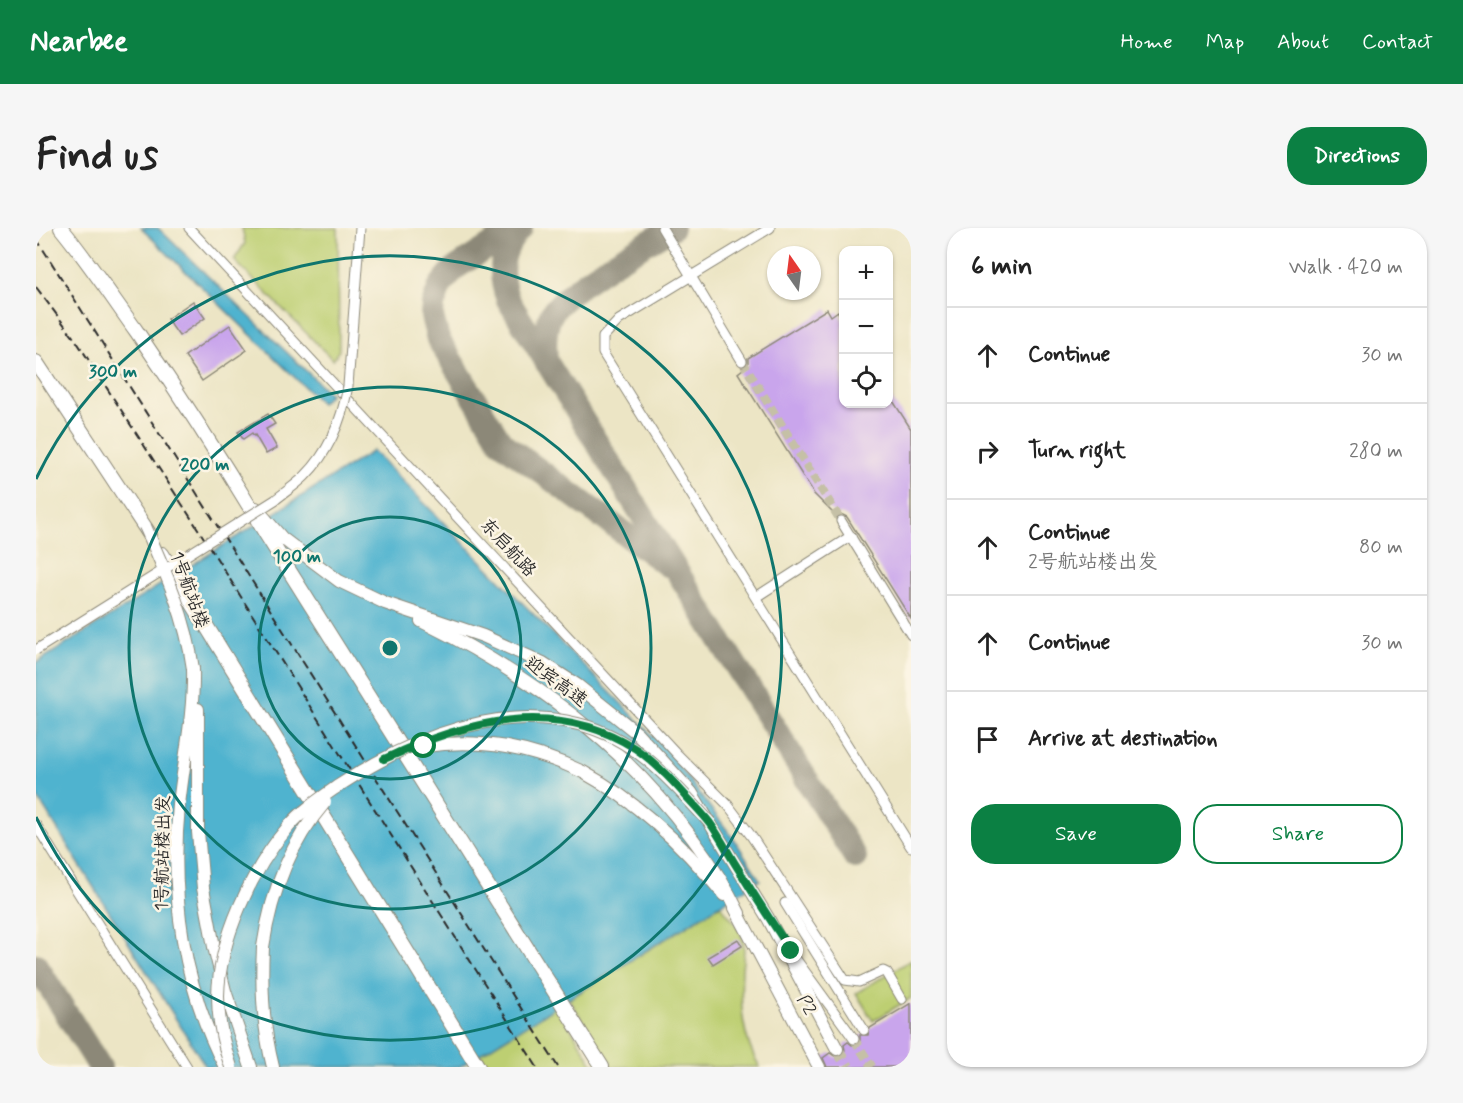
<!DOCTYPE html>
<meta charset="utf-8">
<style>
:root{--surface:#fff;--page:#f6f6f6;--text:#222;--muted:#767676;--line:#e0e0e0;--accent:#0b8043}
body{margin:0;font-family:Mynerve,"LXGW WenKai TC",sans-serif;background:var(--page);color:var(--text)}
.controls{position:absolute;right:18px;top:18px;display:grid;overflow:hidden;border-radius:12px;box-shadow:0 2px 4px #0004}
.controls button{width:54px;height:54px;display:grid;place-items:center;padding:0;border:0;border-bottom:2px solid var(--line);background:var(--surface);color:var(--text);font:30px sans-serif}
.compass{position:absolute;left:731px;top:18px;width:54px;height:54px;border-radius:50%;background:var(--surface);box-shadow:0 2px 4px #0004;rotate:346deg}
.stop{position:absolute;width:18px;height:18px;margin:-14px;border:4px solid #0b8043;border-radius:50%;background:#fff}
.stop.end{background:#0b8043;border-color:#fff;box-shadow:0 2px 6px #0008}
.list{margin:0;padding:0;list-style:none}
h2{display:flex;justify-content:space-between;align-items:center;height:78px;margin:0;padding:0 24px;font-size:26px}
h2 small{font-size:20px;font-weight:400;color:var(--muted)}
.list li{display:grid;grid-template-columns:39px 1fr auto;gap:18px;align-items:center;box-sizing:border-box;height:96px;padding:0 24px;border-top:2px solid var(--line)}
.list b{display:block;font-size:22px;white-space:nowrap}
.list p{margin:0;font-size:20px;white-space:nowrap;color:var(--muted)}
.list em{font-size:20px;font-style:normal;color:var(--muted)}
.actions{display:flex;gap:12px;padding:18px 24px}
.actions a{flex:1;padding:14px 0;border:2px solid var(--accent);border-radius:24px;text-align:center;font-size:21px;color:var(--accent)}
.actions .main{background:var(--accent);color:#fff}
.icon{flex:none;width:33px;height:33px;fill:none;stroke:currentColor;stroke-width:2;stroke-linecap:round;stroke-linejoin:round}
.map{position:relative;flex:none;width:875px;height:839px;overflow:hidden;border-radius:24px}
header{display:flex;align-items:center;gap:36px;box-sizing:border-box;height:84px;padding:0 30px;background:var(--accent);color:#fff}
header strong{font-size:28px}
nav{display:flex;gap:33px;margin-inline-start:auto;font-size:21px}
.intro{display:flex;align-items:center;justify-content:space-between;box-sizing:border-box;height:144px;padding:0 36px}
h1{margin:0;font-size:42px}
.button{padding:15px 27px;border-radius:24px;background:var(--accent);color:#fff;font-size:21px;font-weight:700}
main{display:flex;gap:36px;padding:0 36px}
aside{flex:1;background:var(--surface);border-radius:24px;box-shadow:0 2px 4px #0004}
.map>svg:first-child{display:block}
.green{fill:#bdcf72;stroke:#747d4e;stroke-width:1.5}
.water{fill:#50b3cf;stroke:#3e6f7d;stroke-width:1.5}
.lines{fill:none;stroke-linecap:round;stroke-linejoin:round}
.taxiway{stroke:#8c8878;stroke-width:24}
.building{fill:#c9a5ec}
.minor-tunnel{stroke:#c5c0a6;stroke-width:9;stroke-dasharray:9 4.5;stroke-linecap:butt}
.major-tunnel{stroke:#c5c0a6;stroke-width:12;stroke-dasharray:12 6;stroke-linecap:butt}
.minor-casing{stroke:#8c8878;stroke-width:11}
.major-casing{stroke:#8c8878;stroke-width:14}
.highway-casing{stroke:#8c8878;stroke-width:16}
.minor{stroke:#fff;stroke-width:9}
.major{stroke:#fff;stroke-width:12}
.highway{stroke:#fff;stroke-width:14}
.rail{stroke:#2b2b2b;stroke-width:2;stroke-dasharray:9 4.5;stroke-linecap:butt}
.minor-bridge-casing{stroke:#8c8878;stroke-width:11;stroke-linecap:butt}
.major-bridge-casing{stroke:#8c8878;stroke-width:14;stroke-linecap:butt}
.minor-bridge{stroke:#fff;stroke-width:9}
.major-bridge{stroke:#fff;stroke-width:12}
.route{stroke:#0b8043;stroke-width:8}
.ring{fill:none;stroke:#0f766e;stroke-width:3}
.labels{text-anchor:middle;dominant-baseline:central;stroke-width:5;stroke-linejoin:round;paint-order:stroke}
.street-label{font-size:18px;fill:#2b2b2b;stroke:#fcf5e5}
.centre{fill:#0f766e;stroke:#fcf5e5;stroke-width:3}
.ring-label{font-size:18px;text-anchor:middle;font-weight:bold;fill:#0f766e;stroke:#fcf5e5;stroke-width:5;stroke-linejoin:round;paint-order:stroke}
</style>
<header>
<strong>Nearbee</strong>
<nav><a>Home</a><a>Map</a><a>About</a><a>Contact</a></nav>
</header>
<div class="intro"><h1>Find us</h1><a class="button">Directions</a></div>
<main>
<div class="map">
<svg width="875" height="839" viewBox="0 0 875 839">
<rect width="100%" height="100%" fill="#fcf5e5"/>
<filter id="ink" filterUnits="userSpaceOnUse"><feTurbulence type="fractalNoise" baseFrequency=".0167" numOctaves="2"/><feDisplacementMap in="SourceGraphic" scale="12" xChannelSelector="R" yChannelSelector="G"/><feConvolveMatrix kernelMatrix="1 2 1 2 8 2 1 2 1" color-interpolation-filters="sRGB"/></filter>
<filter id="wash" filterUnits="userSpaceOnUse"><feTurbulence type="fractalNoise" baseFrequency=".008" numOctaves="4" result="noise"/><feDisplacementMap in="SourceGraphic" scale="24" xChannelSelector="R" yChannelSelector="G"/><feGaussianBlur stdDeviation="1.35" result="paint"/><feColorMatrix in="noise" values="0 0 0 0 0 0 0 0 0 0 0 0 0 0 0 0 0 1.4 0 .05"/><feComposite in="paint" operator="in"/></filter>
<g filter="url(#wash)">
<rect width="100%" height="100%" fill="#ece5c5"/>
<g class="green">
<path d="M206,0H302L303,122L297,132L198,32L209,15Z"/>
<path d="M684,677C692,687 704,698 707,712C710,723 706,733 706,744C704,777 706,811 724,839H576L533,771Z"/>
<path d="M875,732V770L837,793L820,765Z"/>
<path d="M521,778L559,839H452L444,826Z"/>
</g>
<g class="water">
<path d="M105,0H122L294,166L285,175Z"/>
<path d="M337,223L631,522L700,614L724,652L423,839H170L0,567V435Z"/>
</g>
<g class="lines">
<g class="taxiway">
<path d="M485,0C464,21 462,46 472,72L819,629"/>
<path d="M480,1L418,41L404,58L397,77L396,88L402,111L465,214L631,337"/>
<path d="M510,134C509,119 508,103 514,89C525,63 608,17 636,0"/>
<path d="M0,737L64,839"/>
</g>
</g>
<g id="blocks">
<g class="building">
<path d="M157,73L169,90L143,108L131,91Z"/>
<path d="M791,81L795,88L802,83L807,93V176H852V165L875,201V391L811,289L805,286L800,288L778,266L702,145L712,137V130Z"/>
<path d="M194,97L211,122L166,153L149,128Z"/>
<path d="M232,186L239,196L230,201L241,220L230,226L219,207L218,208L216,205L207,211L202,204Z"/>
<path d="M702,711L706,718L677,736L672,729Z"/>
<path d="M875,775V839H791L787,830L794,825L800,829L805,828L809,822L808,817L812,814L816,817H821L824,813V807H832L834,800Z"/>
</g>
</g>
</g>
<g filter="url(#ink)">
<use href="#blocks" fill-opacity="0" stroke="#8c8878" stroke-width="1.5"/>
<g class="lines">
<g class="minor-tunnel">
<path d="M706,133L805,293"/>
<path d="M818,811L836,839"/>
</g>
<path class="major-tunnel" d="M801,821L812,839"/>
<g class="minor-casing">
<g id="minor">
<path d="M153,0L642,527L692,577L716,609L809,752L823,754L847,743L851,745L866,771"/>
<path d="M626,0L706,133"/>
<path d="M734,0L583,92L567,109V125L875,619"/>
<path d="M805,293L875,407"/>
<path d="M720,369L815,308"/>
<path d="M0,597L151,839"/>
<path d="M749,675L828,802"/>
<path d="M754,723L818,811"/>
</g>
</g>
<g class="major-casing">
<g id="major">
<path d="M220,280L246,310L303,353L349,375L447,408L507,435L541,457L602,506L655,564L732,690L801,821"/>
<path d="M385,393C491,445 587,515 657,611C675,635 690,658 703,685"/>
<path d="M157,441C158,487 148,531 143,577C134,667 147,758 189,839"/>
<path d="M162,481V604L167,660L178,719L189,763L215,839"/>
<path d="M547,544C602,574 649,619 688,667"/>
<path d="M699,680L783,839"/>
<path d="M227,719C225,759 227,800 237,839"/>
</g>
</g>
<g class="highway-casing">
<g id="highway">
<path d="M25,0C52,33 76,69 101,104C146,170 189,237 230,306L566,839"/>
<path d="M0,134L114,307"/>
<path d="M126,326L442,839"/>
</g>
</g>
<use href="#minor" class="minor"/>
<use href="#major" class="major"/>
<use href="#highway" class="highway"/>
<g class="rail">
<path d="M0,10L522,839"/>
<path d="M0,59L41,114L166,307L501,839"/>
</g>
<g class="minor-bridge-casing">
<path id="minor-bridge" d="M0,422L239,272C249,264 260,257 269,248C294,223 306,192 312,158L324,0"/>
</g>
<g class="major-bridge-casing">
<g id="major-bridge">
<path d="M109,298C130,345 150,389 157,441"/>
<path d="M389,518C446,510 496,520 547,544"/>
<path d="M227,719C235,665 253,616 289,574"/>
<path d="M195,839C187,816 182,792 182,768C183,711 216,641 253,598C267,582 285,570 302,558C371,513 458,475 542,496C600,510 636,553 674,595"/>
</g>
</g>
<use href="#minor-bridge" class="minor-bridge"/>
<use href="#major-bridge" class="major-bridge"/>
</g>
</g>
<g class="lines" filter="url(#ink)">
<path class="route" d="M388,518L370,522L348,531C428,493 520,469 600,521C619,534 635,551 650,568C658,577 667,586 674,595C685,610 693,627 703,642C719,669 737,696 755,723"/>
</g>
<g class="ring">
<circle cx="354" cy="420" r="131"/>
<circle cx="354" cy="420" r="261"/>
<path d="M0 251A392 392 0 1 1 0 589"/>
</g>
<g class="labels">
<g class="street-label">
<text transform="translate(472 320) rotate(47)">东启航路</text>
<text transform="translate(153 362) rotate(70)">1号航站楼</text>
<text transform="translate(520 454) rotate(36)">迎宾高速</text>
<text transform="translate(127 625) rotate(-89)">1号航站楼出发</text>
<text transform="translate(770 777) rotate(62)">P2</text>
</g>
</g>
<circle cx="354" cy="420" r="9" class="centre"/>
<g class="ring-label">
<text x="77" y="149">300 m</text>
<text x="169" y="242">200 m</text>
<text x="261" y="334">100 m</text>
</g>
</svg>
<div class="controls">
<button>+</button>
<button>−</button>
<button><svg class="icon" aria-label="locate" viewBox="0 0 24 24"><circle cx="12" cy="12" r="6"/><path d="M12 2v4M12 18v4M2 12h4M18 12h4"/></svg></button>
</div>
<svg class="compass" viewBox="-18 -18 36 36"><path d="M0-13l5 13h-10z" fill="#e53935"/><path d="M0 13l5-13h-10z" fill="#767676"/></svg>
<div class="stop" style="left:388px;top:518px"></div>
<div class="stop end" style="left:755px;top:723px"></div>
</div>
<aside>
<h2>6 min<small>Walk · 420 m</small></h2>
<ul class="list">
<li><svg class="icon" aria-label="ahead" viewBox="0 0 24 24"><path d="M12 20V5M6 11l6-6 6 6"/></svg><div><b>Continue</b></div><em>30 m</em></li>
<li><svg class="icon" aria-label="right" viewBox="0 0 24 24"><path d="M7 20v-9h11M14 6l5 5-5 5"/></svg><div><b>Turn right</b></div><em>280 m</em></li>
<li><svg class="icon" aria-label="ahead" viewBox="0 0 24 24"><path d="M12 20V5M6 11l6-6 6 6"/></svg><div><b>Continue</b><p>2号航站楼出发</p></div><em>80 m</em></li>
<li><svg class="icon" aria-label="ahead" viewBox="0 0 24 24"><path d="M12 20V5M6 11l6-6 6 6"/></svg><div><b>Continue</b></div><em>30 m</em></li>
<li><svg class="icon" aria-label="arrive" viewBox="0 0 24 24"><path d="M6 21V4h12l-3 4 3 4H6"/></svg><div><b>Arrive at destination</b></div></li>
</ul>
<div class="actions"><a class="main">Save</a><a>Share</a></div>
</aside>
</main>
